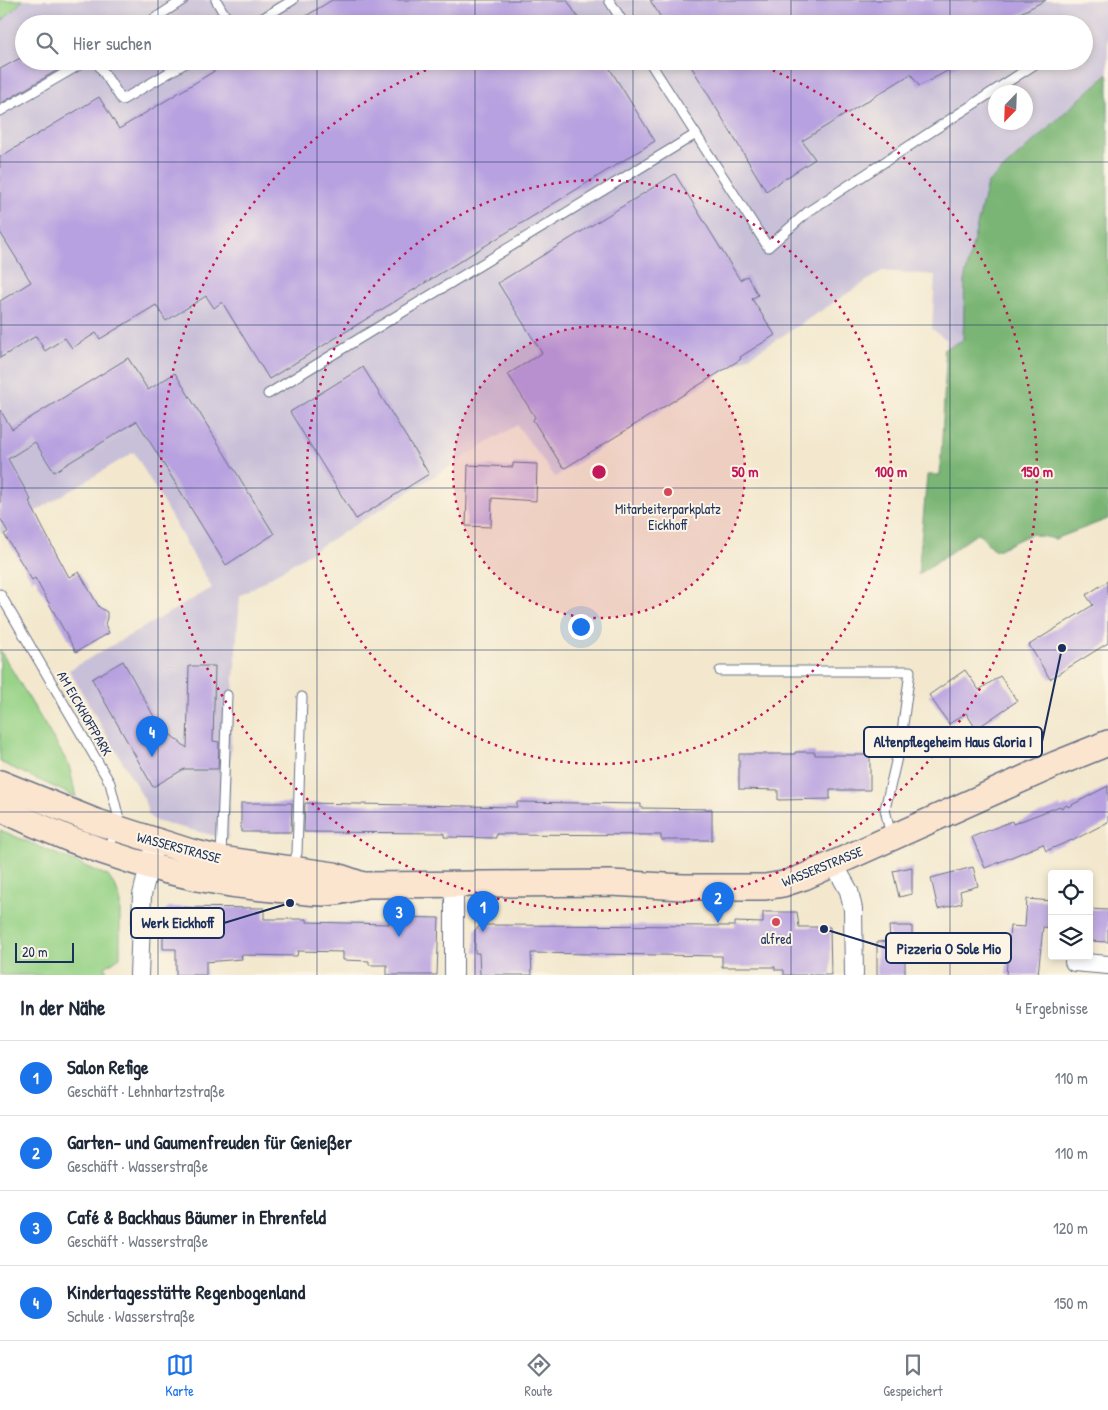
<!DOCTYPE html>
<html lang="de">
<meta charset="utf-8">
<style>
:root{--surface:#fff;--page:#f2f2f3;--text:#1f2937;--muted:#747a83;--line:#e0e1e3;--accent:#1a73e8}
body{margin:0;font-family:"Patrick Hand",sans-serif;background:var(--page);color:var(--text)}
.controls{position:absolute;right:15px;bottom:15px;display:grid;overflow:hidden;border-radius:5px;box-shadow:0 2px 8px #0003}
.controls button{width:45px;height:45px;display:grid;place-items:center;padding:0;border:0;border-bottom:1px solid var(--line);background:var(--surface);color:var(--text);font:25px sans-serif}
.compass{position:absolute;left:988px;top:85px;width:45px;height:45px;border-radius:50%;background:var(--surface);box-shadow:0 2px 8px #0003;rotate:203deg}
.scale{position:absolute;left:15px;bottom:12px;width:59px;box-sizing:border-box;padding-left:5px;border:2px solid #1b2f5e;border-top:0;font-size:14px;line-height:18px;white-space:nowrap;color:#1b2f5e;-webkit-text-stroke:4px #fcf5e5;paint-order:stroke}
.you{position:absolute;left:580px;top:626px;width:18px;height:18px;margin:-12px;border:4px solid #fff;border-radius:50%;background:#1a73e8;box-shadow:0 0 0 8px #1a73e833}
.badge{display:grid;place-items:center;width:32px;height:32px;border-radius:50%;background:var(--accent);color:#fff;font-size:16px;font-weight:700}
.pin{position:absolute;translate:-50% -41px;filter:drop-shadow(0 1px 2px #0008)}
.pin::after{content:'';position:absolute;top:26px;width:18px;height:15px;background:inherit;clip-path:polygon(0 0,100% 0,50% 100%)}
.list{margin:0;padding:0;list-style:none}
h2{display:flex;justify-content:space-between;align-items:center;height:65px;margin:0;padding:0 20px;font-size:21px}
h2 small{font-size:16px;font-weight:400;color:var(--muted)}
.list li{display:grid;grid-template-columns:32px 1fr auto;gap:15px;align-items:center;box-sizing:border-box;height:75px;padding:0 20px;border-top:1px solid var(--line)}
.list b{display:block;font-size:19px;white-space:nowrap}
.list p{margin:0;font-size:16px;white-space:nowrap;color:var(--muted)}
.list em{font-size:16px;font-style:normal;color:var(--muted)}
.icon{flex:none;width:28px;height:28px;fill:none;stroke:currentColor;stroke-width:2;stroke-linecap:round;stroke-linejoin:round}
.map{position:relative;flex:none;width:1108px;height:975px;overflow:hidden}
.search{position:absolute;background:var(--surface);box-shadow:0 2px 8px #0003;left:15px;right:15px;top:15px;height:55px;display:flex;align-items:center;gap:12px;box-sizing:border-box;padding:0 18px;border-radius:28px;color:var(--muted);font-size:19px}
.sheet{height:365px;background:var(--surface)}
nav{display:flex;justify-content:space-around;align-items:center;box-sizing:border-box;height:70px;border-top:1px solid var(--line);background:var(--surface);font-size:14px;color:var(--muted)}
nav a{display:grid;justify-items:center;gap:2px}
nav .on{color:var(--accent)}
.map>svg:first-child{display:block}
.industrial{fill:#c8bfd8;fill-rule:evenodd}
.green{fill:#98d388;stroke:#5a8173}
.forest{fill:#7ab574;stroke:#4a7269}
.building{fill:#b8a1e0}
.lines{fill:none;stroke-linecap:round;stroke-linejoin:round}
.service-casing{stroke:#677085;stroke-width:11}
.minor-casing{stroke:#677085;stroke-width:20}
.secondary-casing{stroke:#677085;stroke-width:28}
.service{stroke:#fff;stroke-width:9}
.minor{stroke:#fff;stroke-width:18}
.secondary{stroke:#fbe5cf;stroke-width:25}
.grid{fill:none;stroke:#1b2f5e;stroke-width:1;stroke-opacity:0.55}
.ring{fill:none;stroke:#c2185b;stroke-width:2.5;stroke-dasharray:2.5 5}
.poi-dot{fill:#d1495b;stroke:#fcf5e5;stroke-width:2}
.labels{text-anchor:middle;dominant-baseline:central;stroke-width:4;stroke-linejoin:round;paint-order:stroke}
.poi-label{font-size:14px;fill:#1b2f5e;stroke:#fcf5e5}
.street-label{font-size:14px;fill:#1b2f5e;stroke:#fcf5e5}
.centre{fill:#c2185b;stroke:#fcf5e5;stroke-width:2.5}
.ring-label{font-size:15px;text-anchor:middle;font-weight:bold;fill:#c2185b;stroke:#fcf5e5;stroke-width:4;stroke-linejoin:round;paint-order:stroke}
.leader{fill:none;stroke:#1b2f5e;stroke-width:2}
.callout-dot{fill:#1b2f5e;stroke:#fcf5e5;stroke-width:2}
.callout{fill:#fcf5e5;stroke:#1b2f5e;stroke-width:2}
.callout-label{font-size:15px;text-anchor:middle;font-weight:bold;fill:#1b2f5e}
</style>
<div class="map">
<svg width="1108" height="975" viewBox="0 0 1108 975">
<rect width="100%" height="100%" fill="#fcf5e5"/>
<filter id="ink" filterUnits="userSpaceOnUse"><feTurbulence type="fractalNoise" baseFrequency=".02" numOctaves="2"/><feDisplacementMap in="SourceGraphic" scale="10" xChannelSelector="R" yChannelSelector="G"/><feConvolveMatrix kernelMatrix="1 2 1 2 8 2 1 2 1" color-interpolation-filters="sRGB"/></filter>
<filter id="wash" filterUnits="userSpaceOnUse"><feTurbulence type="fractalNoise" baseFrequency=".0096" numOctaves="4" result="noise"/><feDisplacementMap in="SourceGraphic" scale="20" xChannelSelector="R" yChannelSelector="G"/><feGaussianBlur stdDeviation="1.12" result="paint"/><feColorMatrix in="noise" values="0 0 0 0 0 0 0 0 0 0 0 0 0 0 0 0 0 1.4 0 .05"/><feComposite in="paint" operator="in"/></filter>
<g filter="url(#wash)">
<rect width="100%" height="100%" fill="#f3e8ce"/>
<path class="industrial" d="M23,0H1108V118L979,341L944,351L947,340L932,329L935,275L882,271L787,333L555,477L517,425L240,596L232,707L228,839L155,821L149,816L144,799L69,670L212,588L134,452L0,533V23ZM24,24H1084V61H24ZM996,92H1026V122H996Z"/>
<g class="green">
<path d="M0,0H23L0,23Z"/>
<path d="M0,650L69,765L76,797L0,762Z"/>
<path d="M0,830L108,876L116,888L120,899V957L105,967L108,975H0Z"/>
</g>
<path class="forest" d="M1108,73V519L1055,539L1031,534L995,551L978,533L918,575L927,475H940L946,363L943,350L963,340L965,277L987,184Z"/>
<g id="blocks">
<g class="building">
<path d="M332,0H567L582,24H293Z"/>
<path d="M650,0H1046L999,24H665Z"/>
<path d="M24,56V61H73L0,104V69Z"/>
<path d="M231,61H605L655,141L269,379L222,302L214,308L206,296L166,321L156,305L100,339L96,333L72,348L65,338L45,351L36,336L0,358V301L31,282L0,232V157L99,97L119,129Z"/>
<path d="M688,61H966L919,86L911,74L802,141L815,159L766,191Z"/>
<path d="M675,174L740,280L747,276L758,295L752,299L775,335L740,357L741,359L565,468L563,466H562L533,420L535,417L508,374L542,353L498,283Z"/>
<path d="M128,358L148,390L175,373L274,534L226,565L137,421L54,472L35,442L8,459L31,500L29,501L48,538L69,577L79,572L99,607L107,612V618L105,624L109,633L76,652L35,578L32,580L4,534L8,532L0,518V410L12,429Z"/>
<path d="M363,367L429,474L356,519L290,412Z"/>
<path d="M513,463L537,464L536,501L492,498L491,527L466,526L468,465L513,467Z"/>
<path d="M1108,581V643L1050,679L1029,645L1093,605L1086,595Z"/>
<path d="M123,661L162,731H166L187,748L189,666H215L213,741L219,742L218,769H184L153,787L92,679Z"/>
<path d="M965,670L979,690L1000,676L1017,701L976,729L966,713L949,724L929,695Z"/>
<path d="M795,752H815V755H870V790H830V799L778,800V790L739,789V754H795Z"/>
<path d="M1108,786V822L1072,841V840L1046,851L1043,844L985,868L972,837L1012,821L1013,824L1060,806L1061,808L1067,805L1068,807Z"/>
<path d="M517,802L641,804V808L712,809V840H661V835L496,834V838L444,837V833L304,832L305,803L517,807Z"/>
<path d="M241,803H292L291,832H241Z"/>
<path d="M912,867V894L899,897L893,871Z"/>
<path d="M973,867L978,886L960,891L962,903L938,909L931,878Z"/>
<path d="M1027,899L1052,901V928L1043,927L1038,975H1006L1010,926L1025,927Z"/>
<path d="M169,907L264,908V919H307V922L389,924V917L439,918L437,975H387V965H369V961L343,960V952L298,951L297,956L241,955L242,959L206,962V975H176V949H163V912Z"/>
<path d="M1089,909L1108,910V942L1089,941Z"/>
<path d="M763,912H797L799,927H830L831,975H784V970H775V967H722V956L531,953L532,975H480L479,953H475V930L481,925L735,926V922L763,923Z"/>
<path d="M889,926H912V942H905V975H877V942L890,941Z"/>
</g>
</g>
</g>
<g filter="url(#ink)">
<use href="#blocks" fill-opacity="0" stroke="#677085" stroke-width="1"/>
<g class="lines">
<g class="service-casing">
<g id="service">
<path d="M216,0L230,24"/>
<path d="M609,0L624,24"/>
<path d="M146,24L183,0"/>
<path d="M253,24L293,0"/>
<path d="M96,61L122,100L189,61"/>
<path d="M649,61L768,247L809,211L1040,61"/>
<path d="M0,111L86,61"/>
<path d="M268,394L696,134"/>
<path d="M0,594L110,783L119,819L107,852"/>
<path d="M720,671H910L901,740L885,809L891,837"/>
<path d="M221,857L227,695"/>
<path d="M292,868L297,853L302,697"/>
</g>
</g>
<g class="minor-casing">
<g id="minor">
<path d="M834,864L849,891L853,909L854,975"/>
<path d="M454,885V975"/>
<path d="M1074,962L1108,965"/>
<path d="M139,975L142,895L152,854"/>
</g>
</g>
<g class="secondary-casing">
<g id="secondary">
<path d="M0,783L94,821L191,852L221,859L334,875L363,885"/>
<path d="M0,808C90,852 186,884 286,890C302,891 320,895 335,892C345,891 355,888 365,885L611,883L683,887H765L783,884L804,877L1056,764L1108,743"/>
</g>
</g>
<use href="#service" class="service"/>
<use href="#minor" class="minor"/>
<use href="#secondary" class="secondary"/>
</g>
</g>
<path class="grid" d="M158,0V24M317,0V24M475,0V24M633,0V24M791,0V24M950,0V24M158,61V975M317,61V975M475,61V975M633,61V975M791,61V975M950,61V975M0,162H1108M0,325H1108M0,488H1108M0,650H1108M0,812H1108"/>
<circle cx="599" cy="472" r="146" fill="#c2185b" fill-opacity=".12"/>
<g class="ring">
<circle cx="599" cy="472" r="146"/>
<circle cx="599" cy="472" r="292"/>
<path d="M752 62A438 438 0 1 1 446 62"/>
</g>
<g class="poi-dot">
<circle cx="668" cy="492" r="5"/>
<circle cx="776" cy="922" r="5"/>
</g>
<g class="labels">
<g class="poi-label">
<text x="668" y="508">Mitarbeiterparkplatz<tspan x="668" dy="16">Eickhoff</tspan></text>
<text x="776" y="938">alfred</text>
</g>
<g class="street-label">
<text transform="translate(85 713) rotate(60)">AM EICKHOFFPARK</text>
<text transform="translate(179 847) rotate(15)">WASSERSTRASSE</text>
<text transform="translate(822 866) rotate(-22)">WASSERSTRASSE</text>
</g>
</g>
<circle cx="599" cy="472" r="8" class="centre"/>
<g class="ring-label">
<text x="745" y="477">50 m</text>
<text x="891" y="477">100 m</text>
<text x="1037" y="477">150 m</text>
</g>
<path class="leader" d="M1062 648L1042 742M290 903L224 923M824 929L886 948"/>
<g class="callout-dot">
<circle cx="1062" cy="648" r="5"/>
<circle cx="290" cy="903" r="5"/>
<circle cx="824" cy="929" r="5"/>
</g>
<g class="callout">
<rect x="864" y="727" width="178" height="30" rx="5"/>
<rect x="131" y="908" width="93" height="30" rx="5"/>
<rect x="886" y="933" width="125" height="30" rx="5"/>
</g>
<g class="callout-label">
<text x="953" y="747">Altenpflegeheim Haus Gloria I</text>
<text x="178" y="928">Werk Eickhoff</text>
<text x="949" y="954">Pizzeria O Sole Mio</text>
</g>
</svg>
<div class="controls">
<button><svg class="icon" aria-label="locate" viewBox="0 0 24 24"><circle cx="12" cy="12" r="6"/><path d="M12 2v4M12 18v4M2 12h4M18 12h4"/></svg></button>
<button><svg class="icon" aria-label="layers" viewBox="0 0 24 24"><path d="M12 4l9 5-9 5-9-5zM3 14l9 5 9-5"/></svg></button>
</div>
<svg class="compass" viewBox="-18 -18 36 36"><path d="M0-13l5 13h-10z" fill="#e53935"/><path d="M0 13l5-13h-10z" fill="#747a83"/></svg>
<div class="scale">20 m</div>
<div class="you"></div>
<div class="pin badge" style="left:483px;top:932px">1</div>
<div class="pin badge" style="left:718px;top:923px">2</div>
<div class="pin badge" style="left:399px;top:937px">3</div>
<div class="pin badge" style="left:152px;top:757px">4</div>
<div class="search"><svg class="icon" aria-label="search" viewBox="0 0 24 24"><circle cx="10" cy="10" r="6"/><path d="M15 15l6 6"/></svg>Hier suchen</div>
</div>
<section class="sheet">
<h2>In der Nähe<small>4 Ergebnisse</small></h2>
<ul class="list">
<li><span class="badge">1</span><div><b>Salon Refige</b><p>Geschäft · Lehnhartzstraße</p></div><em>110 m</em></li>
<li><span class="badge">2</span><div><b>Garten- und Gaumenfreuden für Genießer</b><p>Geschäft · Wasserstraße</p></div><em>110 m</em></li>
<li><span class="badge">3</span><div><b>Café &amp; Backhaus Bäumer in Ehrenfeld</b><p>Geschäft · Wasserstraße</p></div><em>120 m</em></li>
<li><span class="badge">4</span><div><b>Kindertagesstätte Regenbogenland</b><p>Schule · Wasserstraße</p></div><em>150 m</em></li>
</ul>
</section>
<nav>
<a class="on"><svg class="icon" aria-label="map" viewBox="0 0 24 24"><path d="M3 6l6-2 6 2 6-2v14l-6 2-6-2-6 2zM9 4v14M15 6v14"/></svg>Karte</a>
<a><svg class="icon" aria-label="directions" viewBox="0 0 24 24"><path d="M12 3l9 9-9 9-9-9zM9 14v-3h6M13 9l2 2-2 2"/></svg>Route</a>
<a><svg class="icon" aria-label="saved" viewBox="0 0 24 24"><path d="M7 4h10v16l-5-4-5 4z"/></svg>Gespeichert</a>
</nav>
